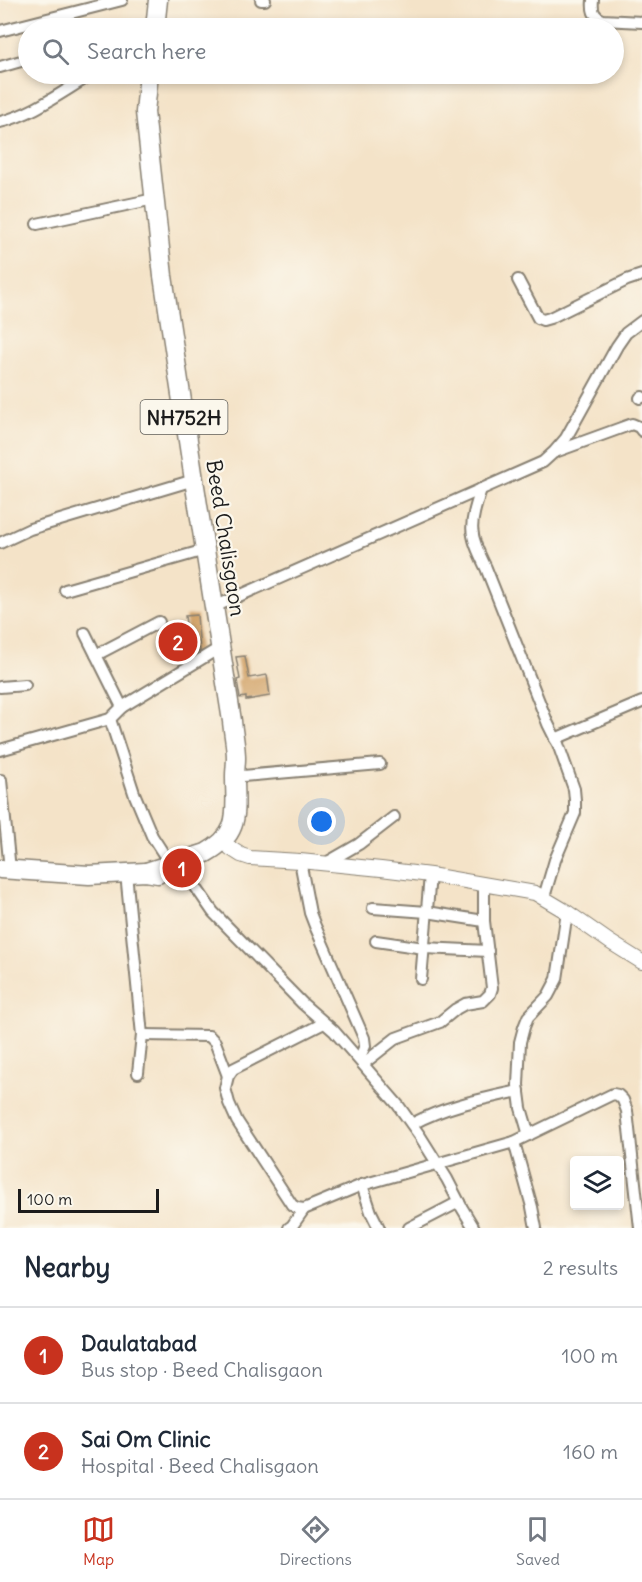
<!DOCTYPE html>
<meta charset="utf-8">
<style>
:root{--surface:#fff;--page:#f2f2f3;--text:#1f2937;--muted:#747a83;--line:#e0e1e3;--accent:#c8321e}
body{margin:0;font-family:Delius,sans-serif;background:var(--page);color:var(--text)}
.controls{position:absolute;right:18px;bottom:18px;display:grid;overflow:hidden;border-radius:6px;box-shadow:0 3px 9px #0003}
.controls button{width:54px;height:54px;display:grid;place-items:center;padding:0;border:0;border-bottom:2px solid var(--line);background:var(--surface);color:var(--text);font:30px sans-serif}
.scale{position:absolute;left:18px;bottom:15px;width:141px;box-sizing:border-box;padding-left:6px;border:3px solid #1c1c1c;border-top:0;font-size:16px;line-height:21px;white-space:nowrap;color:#1c1c1c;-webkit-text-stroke:4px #fbf7ec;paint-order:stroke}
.you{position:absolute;left:322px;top:822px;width:21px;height:21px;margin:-15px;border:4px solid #fff;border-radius:50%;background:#1a73e8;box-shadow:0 0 0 9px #1a73e833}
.badge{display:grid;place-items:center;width:39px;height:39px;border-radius:50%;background:var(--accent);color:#fff;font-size:20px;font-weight:700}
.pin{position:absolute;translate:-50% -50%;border:3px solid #fff;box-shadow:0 2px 6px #0006}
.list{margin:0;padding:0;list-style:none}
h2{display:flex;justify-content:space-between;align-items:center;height:78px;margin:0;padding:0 24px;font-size:26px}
h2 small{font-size:20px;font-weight:400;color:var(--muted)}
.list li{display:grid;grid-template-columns:39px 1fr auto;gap:18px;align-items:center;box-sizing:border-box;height:96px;padding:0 24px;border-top:2px solid var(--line)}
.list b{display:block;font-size:22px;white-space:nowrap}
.list p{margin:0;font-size:20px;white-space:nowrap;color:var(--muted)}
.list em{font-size:20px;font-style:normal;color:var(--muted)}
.icon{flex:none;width:33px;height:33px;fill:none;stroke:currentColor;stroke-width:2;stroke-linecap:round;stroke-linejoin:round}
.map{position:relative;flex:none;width:642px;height:1228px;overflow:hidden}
.search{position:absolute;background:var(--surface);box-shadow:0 3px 9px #0003;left:18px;right:18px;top:18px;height:66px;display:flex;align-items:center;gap:15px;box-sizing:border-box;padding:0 21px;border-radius:33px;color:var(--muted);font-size:22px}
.sheet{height:270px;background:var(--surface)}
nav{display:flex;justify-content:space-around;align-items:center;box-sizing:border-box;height:84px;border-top:2px solid var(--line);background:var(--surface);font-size:16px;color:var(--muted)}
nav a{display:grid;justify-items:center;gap:3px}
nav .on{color:var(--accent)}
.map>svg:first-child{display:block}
.building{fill:#d3a56c}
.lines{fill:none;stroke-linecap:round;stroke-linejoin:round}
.minor-casing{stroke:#888072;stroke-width:14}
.tertiary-casing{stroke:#888072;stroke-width:16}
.trunk-casing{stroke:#888072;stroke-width:21}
.minor{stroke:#fff;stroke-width:10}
.tertiary{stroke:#fff;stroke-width:14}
.trunk{stroke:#fff;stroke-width:18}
.labels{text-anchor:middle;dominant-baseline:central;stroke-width:4.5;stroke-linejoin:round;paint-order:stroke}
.shield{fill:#fbf7ec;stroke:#5f5e5a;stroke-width:1.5}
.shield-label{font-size:20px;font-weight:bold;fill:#1c1c1c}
.street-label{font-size:21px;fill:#1c1c1c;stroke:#fbf7ec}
</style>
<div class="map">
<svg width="642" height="1228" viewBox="0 0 642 1228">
<rect width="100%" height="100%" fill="#fbf7ec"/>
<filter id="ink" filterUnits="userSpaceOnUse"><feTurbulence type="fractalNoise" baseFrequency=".0167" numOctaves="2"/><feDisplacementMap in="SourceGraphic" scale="12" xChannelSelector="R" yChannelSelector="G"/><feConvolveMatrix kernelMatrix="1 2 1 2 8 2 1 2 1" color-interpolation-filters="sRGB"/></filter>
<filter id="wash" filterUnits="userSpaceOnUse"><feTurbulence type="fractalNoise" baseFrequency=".008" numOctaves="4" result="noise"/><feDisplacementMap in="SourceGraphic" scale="24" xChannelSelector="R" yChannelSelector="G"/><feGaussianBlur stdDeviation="1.35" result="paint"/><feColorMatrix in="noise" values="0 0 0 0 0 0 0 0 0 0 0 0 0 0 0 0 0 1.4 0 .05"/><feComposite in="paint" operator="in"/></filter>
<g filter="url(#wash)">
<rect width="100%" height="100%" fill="#f4e3c8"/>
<g id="blocks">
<g class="building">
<path d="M197,615L200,651L191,656H189L188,652L175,656L162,637L187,632L185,616Z"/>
<path d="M245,656L249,678L267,675L270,696L246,700V697L240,698L237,680L240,679L236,657Z"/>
</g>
</g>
</g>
<g filter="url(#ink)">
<use href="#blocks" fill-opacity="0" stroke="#888072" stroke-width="1.5"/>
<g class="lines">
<g class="minor-casing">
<g id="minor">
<path d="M261,0H265"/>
<path d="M593,0C592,10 593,16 603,20L642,22"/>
<path d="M0,31L122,0"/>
<path d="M0,67L28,59"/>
<path d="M0,122C34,114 63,91 93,74"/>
<path d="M37,224L154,199"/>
<path d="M518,280L538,318L543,320L550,318L627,280L642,275"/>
<path d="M640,398L642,397"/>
<path d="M555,452L632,424L639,427L642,431"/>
<path d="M481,489C469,528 468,531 486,568L548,724L558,744L574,789L575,800V813L555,860L544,897"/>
<path d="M0,543L30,529L194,480"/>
<path d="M65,590L205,550"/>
<path d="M214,607L543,462L554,452L566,438L617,346L626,333L642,321"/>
<path d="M85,633L122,707"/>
<path d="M96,655L159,622"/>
<path d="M0,687L25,685"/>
<path d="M110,719L134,793L152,836L170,864"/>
<path d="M555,739L642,702"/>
<path d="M0,750L110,719L122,707L221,647"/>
<path d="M243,776L380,764"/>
<path d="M1,780L10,870"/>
<path d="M300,861L310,913L315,926L364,1038L365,1046L359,1059"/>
<path d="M326,863L359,844L394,817"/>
<path d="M184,870L213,912L303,1004L334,1031L398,1105L420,1136L447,1179L462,1208L474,1228"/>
<path d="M126,873L142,1035L138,1073"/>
<path d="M373,908L427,912L484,921"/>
<path d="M376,941L424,948L488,951"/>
<path d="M421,979L430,875"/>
<path d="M324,1023L233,1069L228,1076L225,1088L229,1103L237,1121L292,1205L297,1208L304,1209L362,1185L514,1142L613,1094L618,1095L623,1100L627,1111L640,1228"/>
<path d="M142,1035L209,1036L215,1042L228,1076"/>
<path d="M363,1064L396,1038L440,1022L456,1009L465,1004L483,1001L490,994L492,988L484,921V884"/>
<path d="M412,1124C445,1106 482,1099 519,1091"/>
<path d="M529,1135L521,1108L518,1085L520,1042L524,1027L528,1017L548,996L557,979L567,912"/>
<path d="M514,1142L532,1207L536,1228"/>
<path d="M362,1185L371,1212L379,1228"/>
<path d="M289,1228L292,1226L304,1209"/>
<path d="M409,1228L459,1202"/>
</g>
</g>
<g class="tertiary-casing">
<path id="tertiary" d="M230,848L241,855L250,858L300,861L381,869L430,875L535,893L567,912L610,942L642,962"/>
</g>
<g class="trunk-casing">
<g id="trunk">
<path d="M155,28L158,0"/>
<path d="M0,869L89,875L146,872L158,874"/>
<path d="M146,872L206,853C242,833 235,812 235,776C235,770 236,764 236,758C236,746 233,733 232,721L194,480L163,276L145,112L149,74"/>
</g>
</g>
<use href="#minor" class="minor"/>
<use href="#tertiary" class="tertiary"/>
<use href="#trunk" class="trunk"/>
</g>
</g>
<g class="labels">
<rect class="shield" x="140.5" y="400" width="87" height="34" rx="4.5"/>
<g class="shield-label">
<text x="184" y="417">NH752H</text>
</g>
<g class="street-label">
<text transform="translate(226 538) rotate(81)">Beed Chalisgaon</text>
</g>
</g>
</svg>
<div class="controls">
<button><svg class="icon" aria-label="layers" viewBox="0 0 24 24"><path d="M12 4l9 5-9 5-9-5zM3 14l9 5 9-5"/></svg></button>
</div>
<div class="scale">100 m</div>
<div class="you"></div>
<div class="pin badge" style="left:182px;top:868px">1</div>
<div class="pin badge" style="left:178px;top:642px">2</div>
<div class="search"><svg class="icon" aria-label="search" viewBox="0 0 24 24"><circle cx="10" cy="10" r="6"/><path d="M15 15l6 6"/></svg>Search here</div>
</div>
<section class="sheet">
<h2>Nearby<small>2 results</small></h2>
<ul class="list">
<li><span class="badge">1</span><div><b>Daulatabad</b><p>Bus stop · Beed Chalisgaon</p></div><em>100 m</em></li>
<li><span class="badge">2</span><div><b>Sai Om Clinic</b><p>Hospital · Beed Chalisgaon</p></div><em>160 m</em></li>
</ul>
</section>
<nav>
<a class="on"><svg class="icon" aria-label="map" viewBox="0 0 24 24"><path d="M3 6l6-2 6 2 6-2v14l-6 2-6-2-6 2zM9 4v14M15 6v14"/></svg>Map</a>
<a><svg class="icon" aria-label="directions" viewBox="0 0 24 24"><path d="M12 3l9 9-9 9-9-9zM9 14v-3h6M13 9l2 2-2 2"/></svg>Directions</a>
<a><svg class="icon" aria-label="saved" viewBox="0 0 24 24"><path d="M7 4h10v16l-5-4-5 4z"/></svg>Saved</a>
</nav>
